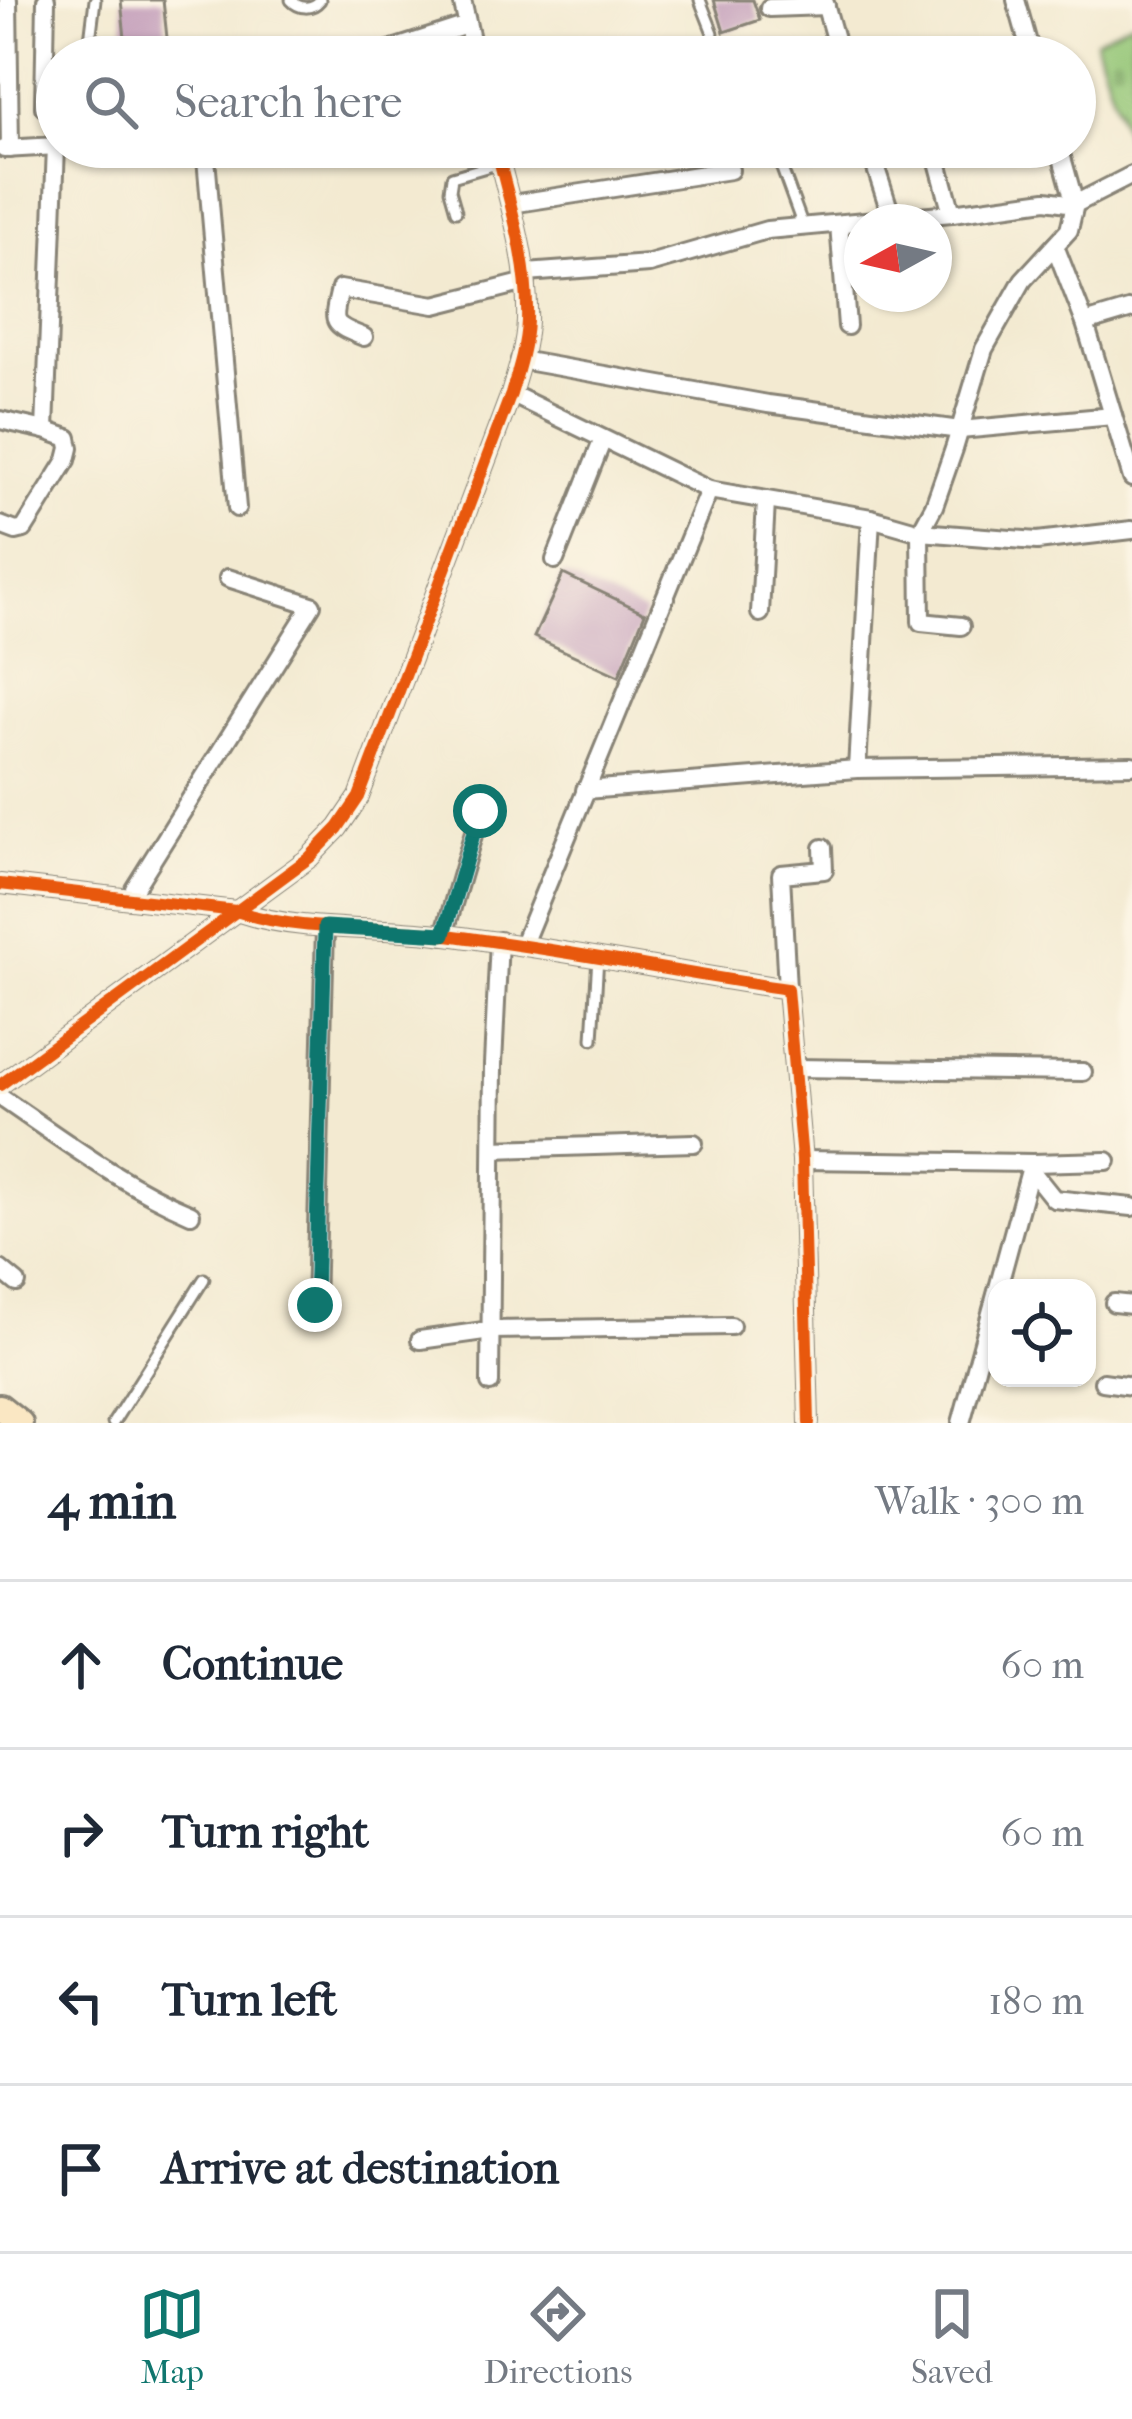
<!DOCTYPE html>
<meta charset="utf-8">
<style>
:root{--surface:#fff;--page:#f6f6f7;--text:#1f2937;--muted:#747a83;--line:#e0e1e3;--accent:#0f766e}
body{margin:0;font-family:"IM FELL French Canon",serif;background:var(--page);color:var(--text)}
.controls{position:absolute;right:36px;bottom:36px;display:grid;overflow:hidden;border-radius:24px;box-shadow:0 3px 9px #0004}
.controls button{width:108px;height:108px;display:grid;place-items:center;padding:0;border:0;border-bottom:3px solid var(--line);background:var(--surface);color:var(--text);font:60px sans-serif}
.compass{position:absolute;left:844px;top:204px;width:108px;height:108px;border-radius:50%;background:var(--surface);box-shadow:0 3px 9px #0004;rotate:262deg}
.stop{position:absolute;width:36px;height:36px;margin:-27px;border:9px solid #0f766e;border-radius:50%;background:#fff}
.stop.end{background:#0f766e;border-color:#fff;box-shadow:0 3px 12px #0008}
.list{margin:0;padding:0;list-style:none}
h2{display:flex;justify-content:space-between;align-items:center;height:156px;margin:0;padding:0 48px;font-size:51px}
h2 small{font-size:39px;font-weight:400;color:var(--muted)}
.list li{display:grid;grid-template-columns:78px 1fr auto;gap:36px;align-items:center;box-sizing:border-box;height:168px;padding:0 48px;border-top:3px solid var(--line)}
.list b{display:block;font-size:45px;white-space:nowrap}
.list em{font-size:39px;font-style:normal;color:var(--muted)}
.icon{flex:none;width:66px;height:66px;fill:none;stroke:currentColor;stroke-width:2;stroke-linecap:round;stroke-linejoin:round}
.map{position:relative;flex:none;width:1132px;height:1423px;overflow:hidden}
.search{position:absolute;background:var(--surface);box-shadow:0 3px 9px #0004;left:36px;right:36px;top:36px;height:132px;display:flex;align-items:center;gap:30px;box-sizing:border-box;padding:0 42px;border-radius:66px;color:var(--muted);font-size:45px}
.sheet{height:828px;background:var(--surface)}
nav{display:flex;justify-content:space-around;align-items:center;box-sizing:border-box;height:168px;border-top:3px solid var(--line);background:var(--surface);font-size:33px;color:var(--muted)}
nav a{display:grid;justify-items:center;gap:6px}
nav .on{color:var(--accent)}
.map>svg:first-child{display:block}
.cemetery{fill:url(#cemetery-stones);stroke:#58714a;stroke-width:3}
.building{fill:#c099b8}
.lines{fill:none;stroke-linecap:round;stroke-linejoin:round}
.lane-casing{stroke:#888376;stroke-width:15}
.street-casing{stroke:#888376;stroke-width:22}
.secondary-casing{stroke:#888376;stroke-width:30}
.lane{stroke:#fff;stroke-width:9}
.street{stroke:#fff;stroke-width:16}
.secondary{stroke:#fae7c3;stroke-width:24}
.cycleway-casing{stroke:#fcf5e5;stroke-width:20}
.cycleway{stroke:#e8590c;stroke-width:12}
.route{stroke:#0f766e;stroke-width:15}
</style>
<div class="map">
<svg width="1132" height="1423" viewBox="0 0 1132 1423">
<defs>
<pattern id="cemetery-stones" width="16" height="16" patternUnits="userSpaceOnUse" patternTransform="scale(3)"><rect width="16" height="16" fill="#94c677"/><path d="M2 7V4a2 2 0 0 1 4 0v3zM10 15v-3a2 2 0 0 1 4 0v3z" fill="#7faa66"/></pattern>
</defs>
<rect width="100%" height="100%" fill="#fcf5e5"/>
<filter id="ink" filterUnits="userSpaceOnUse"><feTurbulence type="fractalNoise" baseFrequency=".00833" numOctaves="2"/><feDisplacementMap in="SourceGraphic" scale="24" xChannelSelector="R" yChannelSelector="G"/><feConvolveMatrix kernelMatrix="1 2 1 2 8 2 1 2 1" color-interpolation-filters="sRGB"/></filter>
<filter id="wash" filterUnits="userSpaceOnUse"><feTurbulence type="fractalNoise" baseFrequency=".004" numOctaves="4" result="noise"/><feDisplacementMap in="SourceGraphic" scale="48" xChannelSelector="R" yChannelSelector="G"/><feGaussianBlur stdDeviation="2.7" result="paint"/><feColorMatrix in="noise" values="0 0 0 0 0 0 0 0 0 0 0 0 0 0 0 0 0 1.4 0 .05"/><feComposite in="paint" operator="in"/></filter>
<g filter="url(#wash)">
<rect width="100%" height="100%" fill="#f3ead1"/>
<path class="cemetery" d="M1132,21V153H1131L1095,40Z"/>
<g id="blocks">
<g class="building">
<path d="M121,0H163L169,57H127Z"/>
<path d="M714,0H753L760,20L724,32Z"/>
<path d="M563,574L645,613L619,676L534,637Z"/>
</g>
</g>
</g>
<g filter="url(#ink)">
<use href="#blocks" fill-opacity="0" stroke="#888376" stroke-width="3"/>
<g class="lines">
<g class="lane-casing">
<g id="lane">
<path d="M291,0C299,9 312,10 320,0"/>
<path d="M700,0L713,33"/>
<path d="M88,57L95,0"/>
<path d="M774,147L804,229"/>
<path d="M456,211L450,190L452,177L500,163"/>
<path d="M593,1039L598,957"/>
<path d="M113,1423L204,1279"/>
</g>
</g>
<g class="street-casing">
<g id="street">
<path d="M8,0L10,149"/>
<path d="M462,0L475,57"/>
<path d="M824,0L840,57"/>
<path d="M1016,0L1032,57"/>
<path d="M769,8L826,6"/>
<path d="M368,57L467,25"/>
<path d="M44,107L46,0"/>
<path d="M205,147L237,508"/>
<path d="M869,147L892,218"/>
<path d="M934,147L952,213"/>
<path d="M4,149L57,146"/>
<path d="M937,157L973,147"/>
<path d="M511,204L730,170"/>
<path d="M839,224L847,326"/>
<path d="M1055,246L1085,323L1132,478"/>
<path d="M526,273L649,264L767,230L952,213L1046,200L1075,204L1132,175"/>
<path d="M1085,323L1132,309"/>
<path d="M364,337C330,324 332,323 340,289L435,305L526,282"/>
<path d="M520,360L768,404L960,430L1113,416"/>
<path d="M511,394L709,490L871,518L920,532L934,506L954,449L984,349L1023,280L1069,230L1075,204L1059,147"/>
<path d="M0,420L45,430L68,438L70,448L67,460L24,529L16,531L0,525"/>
<path d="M45,430L56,146"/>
<path d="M555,560L603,439"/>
<path d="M760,613L766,502"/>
<path d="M961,626L921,622L920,532L1037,541L1132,530"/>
<path d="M857,769L871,518"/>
<path d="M585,790L857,769L1132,765"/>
<path d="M0,884L236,911C301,933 371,926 438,934C555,948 670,971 787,989L802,1160L809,1423"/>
<path d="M133,898L134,889L312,605L228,578"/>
<path d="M444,935L480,811"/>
<path d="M523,944L709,490"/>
<path d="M787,989L781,874L824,870L823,848"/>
<path d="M794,1068L1083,1072"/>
<path d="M0,1085L309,858L338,828L359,797L511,394C518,371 526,346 527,321C529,261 510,205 496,147"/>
<path d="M0,1097C62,1139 122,1185 191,1214"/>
<path d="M493,1149L694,1143"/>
<path d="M802,1160L1032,1163"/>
<path d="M1030,1169L1054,1199L1132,1207"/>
<path d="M0,1269L17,1283"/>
<path d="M998,1288L1032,1163L1107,1161"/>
<path d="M1114,1303L1132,1305"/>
<path d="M315,1305L325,927"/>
<path d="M420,1340L491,1330L731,1326"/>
<path d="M1103,1382L1132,1386"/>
<path d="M490,1383L493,1064L499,941"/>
<path d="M961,1423L997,1291"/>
</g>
</g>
<g class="secondary-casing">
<path id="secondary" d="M0,1407L20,1423"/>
</g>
<use href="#lane" class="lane"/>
<use href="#street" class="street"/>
<use href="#secondary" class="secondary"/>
<g class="cycleway-casing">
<g id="cycleway">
<path d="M0,884L236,911C301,933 371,926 438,934C555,948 670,971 787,989L802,1160L809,1423"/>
<path d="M0,1085L309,858L338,828L359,797L511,394C518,371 526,346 527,321C529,261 510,205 496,147"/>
</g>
</g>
<use href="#cycleway" class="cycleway"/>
</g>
</g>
<g class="lines" filter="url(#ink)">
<path class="route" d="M315,1305L325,927L444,934L480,811"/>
</g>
</svg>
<div class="controls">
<button><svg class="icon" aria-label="locate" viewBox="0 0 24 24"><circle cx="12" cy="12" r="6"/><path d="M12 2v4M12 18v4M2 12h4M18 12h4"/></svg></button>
</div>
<svg class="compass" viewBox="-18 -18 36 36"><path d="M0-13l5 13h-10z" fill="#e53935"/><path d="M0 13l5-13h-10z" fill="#747a83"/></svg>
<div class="stop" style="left:480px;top:811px"></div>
<div class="stop end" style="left:315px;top:1305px"></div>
<div class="search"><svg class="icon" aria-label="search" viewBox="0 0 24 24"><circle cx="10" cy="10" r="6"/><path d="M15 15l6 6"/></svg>Search here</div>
</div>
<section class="sheet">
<h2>4 min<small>Walk · 300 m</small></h2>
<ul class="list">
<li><svg class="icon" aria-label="ahead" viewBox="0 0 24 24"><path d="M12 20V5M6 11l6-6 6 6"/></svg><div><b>Continue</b></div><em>60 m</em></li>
<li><svg class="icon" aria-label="right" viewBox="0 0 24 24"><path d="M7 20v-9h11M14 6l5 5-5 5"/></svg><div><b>Turn right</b></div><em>60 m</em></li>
<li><svg class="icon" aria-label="left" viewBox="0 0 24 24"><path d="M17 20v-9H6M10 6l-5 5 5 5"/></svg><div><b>Turn left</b></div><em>180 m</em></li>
<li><svg class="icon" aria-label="arrive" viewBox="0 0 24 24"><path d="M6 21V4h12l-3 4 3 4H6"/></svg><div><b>Arrive at destination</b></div></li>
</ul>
</section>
<nav>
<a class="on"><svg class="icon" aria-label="map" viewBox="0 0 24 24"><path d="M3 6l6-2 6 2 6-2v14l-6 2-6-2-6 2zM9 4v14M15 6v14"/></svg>Map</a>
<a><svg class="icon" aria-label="directions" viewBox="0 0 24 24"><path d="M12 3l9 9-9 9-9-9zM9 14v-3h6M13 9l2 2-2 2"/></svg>Directions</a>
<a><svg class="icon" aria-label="saved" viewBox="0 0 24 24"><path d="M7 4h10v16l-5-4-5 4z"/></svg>Saved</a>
</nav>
